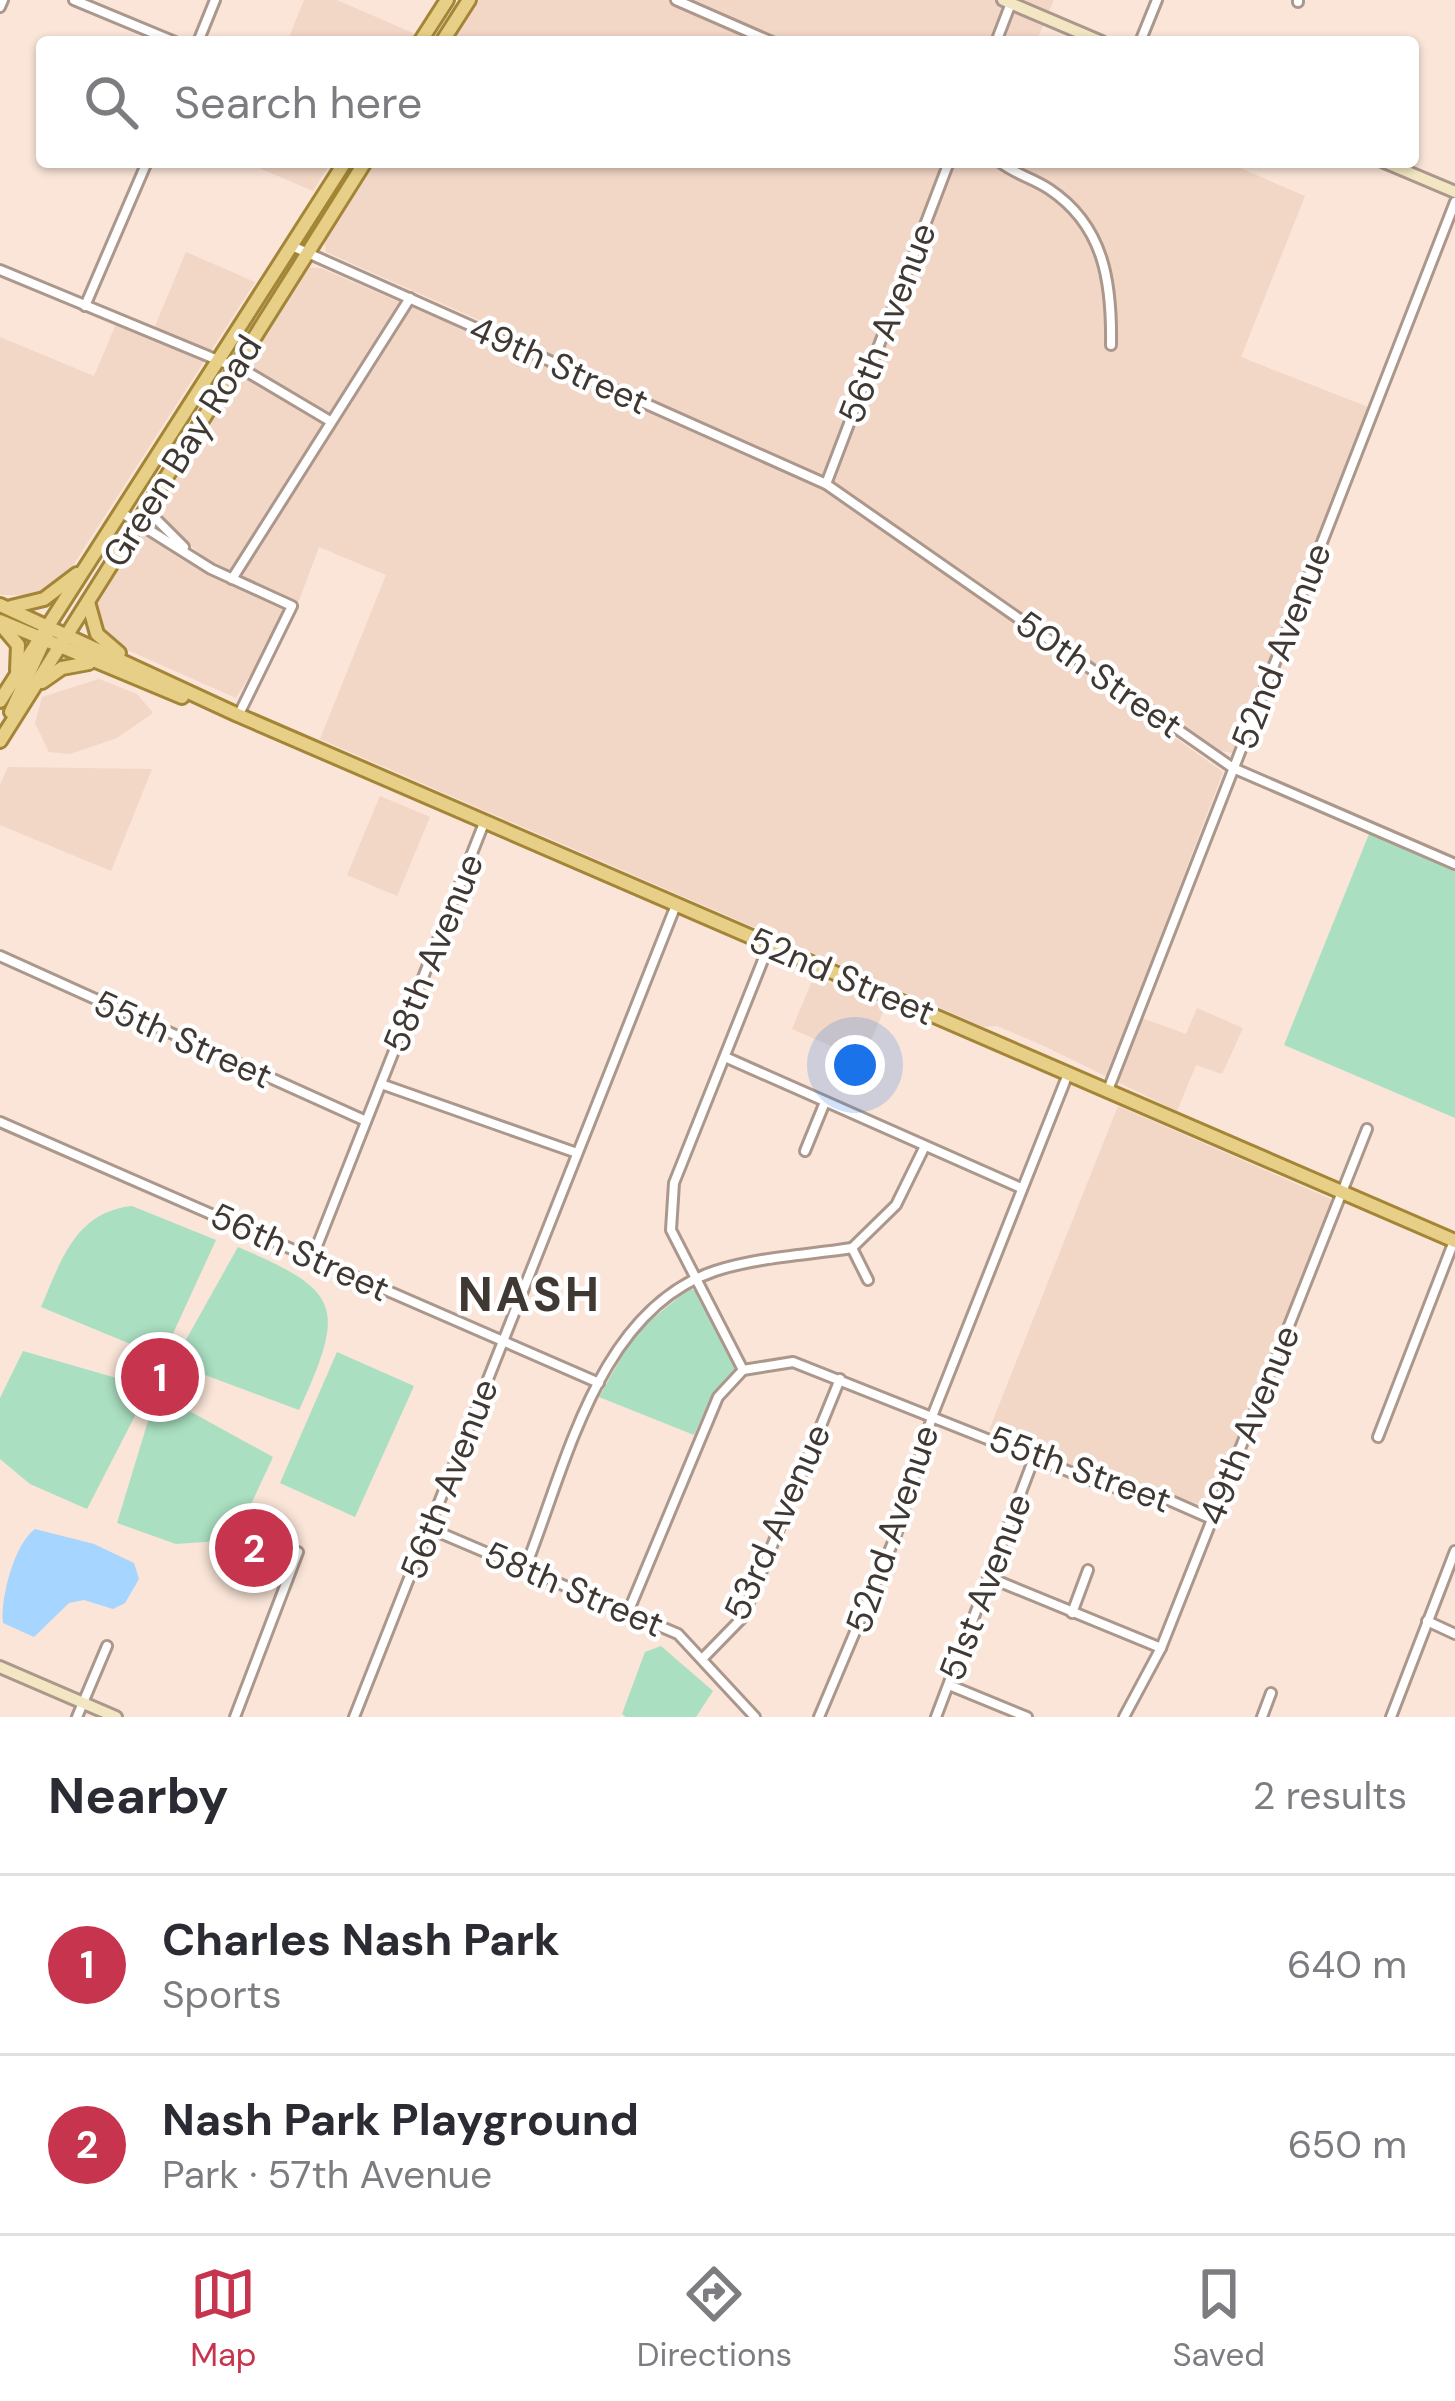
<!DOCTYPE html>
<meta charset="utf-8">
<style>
:root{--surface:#fff;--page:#f2f2f3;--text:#2b2b33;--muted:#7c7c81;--line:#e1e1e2;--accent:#c6354d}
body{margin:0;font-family:"DM Sans",sans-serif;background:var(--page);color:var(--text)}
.you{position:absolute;left:855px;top:1065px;width:42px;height:42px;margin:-30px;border:9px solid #fff;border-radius:50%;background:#1a73e8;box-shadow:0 0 0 18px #1a73e833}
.badge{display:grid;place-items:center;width:78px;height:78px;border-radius:50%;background:var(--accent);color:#fff;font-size:39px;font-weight:700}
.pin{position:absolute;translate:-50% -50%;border:6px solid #fff;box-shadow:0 3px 12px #0006}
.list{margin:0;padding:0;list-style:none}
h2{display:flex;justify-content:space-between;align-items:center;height:156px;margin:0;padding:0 48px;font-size:51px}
h2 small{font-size:39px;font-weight:400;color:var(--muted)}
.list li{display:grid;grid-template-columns:78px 1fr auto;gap:36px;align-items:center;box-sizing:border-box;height:180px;padding:0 48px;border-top:3px solid var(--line)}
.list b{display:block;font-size:45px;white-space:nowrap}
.list p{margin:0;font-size:39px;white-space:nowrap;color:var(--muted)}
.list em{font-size:39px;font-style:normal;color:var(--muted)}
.icon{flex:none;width:66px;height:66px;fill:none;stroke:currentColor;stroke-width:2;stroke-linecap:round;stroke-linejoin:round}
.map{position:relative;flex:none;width:1455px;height:1717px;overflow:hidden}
.search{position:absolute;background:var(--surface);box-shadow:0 3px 9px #0004;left:36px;right:36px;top:36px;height:132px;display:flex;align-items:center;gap:30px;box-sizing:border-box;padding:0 42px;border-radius:12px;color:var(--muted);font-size:45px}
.sheet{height:516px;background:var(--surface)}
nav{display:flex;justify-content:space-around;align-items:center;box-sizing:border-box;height:168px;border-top:3px solid var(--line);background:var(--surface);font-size:33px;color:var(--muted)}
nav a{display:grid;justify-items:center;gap:6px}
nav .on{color:var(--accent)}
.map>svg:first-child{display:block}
.built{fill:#f2d6c6}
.green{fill:#aadfc1}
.water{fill:#a6d5ff}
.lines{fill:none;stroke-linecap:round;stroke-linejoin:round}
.street-casing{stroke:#ab978b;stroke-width:14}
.secondary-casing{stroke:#ab978b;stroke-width:16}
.primary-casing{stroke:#a28536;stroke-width:18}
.street{stroke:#fff;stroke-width:8}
.secondary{stroke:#f3e7c3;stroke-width:10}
.primary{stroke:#e7cf87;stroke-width:12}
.labels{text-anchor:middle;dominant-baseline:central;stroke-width:9;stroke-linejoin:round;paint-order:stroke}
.street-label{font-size:36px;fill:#403833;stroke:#fff}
.district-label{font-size:48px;font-weight:bold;letter-spacing:3px;fill:#403833;stroke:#fff}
</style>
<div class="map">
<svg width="1455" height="1717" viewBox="0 0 1455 1717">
<rect width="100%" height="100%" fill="#fae5d8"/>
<g class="built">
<path d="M304,0H337L415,34L410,42H287Z"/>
<path d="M479,0H1054L1036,42H451Z"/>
<path d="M245,162H331L313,191Z"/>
<path d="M373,162H1226L1305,196L1241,357L1368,407L1233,753L1217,750L1081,654L1073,665L1223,772L1131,1014L1186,1034L1197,1008L1243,1028L1222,1074L1196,1065L1177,1111L1044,1046L997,1026L984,1027L320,739L386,575L319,547L298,603L288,600L272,639L236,698L107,641L96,628L95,605L136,534H152L208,573L212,564L162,521L155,509L306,267L323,269L483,338L488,324L326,252L324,239Z"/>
<path d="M186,252L255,282L70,570L36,595H0V337L94,376L116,324L150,338Z"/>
<path d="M99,679L137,694L153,713L117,738L70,754L49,752L35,723L42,697Z"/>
<path d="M8,767L152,769L111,871L0,825V785Z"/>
<path d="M380,796L430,817L397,896L347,875Z"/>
<path d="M814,976L885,1007L863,1060L792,1029Z"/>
<path d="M1118,1106L1333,1200L1209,1508L1144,1485L1103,1479L989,1430Z"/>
</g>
<g class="green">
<path d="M1369,834L1455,871V1118L1284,1045Z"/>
<path d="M132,1206L216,1240L165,1351L157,1355L41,1307C61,1261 75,1212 132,1206Z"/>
<path d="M238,1247C342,1291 346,1307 299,1410L181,1366L178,1354Z"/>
<path d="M689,1289L695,1290L736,1372L711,1397L694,1435L599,1397L635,1333Z"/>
<path d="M23,1351L137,1384L139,1408L87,1509L30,1484L0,1459V1398Z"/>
<path d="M337,1352L414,1386L355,1517L280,1483Z"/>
<path d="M164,1397L273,1457L246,1515L219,1541L176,1544L117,1523L152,1408Z"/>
<path d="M661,1646L713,1691L696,1717H626L622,1714L645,1652Z"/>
</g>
<path class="water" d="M35,1529L94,1544L134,1563L139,1579L125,1603L113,1609L84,1600L69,1603L34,1637L3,1623C0,1600 14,1544 35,1529Z"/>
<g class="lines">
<g class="street-casing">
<g id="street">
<path d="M74,0L175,42"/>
<path d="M676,0L772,42"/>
<path d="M1298,0V2"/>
<path d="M0,7L3,0"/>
<path d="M198,42L215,0"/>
<path d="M996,42L1011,3"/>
<path d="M1140,42L1157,0"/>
<path d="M1000,162C1014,174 1033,178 1049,189C1105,226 1112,284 1111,345"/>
<path d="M292,246L826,484L1233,768L1455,864"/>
<path d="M0,270L249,373L330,421"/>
<path d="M85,306L147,162"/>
<path d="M826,484L949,162"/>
<path d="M150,503L154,517L184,547"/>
<path d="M122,513L211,569L292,606L239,714"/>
<path d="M232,579L410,298"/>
<path d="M0,956L366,1121"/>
<path d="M725,1057L1021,1188"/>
<path d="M381,1084L577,1153"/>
<path d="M1108,1090L1455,202"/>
<path d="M0,1122L599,1383"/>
<path d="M805,1151L825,1102"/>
<path d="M852,1248L896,1205L925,1146"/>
<path d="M852,1248L868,1280"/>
<path d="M313,1256L484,823"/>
<path d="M743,1370L793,1362L1103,1485L1162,1497L1212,1519"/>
<path d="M743,1370L671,1230L674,1183L769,945"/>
<path d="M1378,1437L1454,1241"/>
<path d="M431,1529L678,1634L755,1717"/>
<path d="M526,1566C566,1466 598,1310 715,1271C758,1257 807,1255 852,1248"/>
<path d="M988,1577L1161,1648"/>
<path d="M629,1610L718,1397L743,1370"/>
<path d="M1072,1613L1088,1570"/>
<path d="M1427,1621L1455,1634"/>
<path d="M704,1657L743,1617L840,1379"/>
<path d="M949,1685L1027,1717"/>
<path d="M77,1717L107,1646"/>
<path d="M235,1717L298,1552"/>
<path d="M354,1717L676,905"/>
<path d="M819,1717L896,1535L933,1414L1068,1074"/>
<path d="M936,1717L1034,1458"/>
<path d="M1124,1717L1161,1648L1367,1129"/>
<path d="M1262,1717L1271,1693"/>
<path d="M1391,1717L1455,1551"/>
</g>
</g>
<g class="secondary-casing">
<g id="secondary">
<path d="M1003,0L1102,42"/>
<path d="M1384,162L1455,192"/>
<path d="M0,1667L116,1717"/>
</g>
</g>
<g class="primary-casing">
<g id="primary">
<path d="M420,42L447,0"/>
<path d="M442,42L469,0"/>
<path d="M88,602L97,634L119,653"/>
<path d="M0,605L238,715L1455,1241"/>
<path d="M11,607L44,599L77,574"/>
<path d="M0,621L182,697"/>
<path d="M1,625L18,645L17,670"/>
<path d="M42,682L62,668L89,663"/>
<path d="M0,701L345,162"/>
<path d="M11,712L47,634"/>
<path d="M0,741L365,162"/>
</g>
</g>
<use href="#street" class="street"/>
<use href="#secondary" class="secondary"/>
<use href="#primary" class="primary"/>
</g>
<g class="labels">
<g class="street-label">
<text transform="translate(887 323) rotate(-69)">56th Avenue</text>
<text transform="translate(559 365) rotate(24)">49th Street</text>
<text transform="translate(182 451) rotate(-58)">Green Bay Road</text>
<text transform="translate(1281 646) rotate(-69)">52nd Avenue</text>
<text transform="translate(1099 674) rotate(35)">50th Street</text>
<text transform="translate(433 953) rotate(-68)">58th Avenue</text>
<text transform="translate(842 976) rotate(23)">52nd Street</text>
<text transform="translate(183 1039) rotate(24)">55th Street</text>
<text transform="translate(300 1252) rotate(24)">56th Street</text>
<text transform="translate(1249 1425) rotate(-68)">49th Avenue</text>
<text transform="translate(1080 1469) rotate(20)">55th Street</text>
<text transform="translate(449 1479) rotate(-69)">56th Avenue</text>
<text transform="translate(777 1522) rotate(-66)">53rd Avenue</text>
<text transform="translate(892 1529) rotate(-71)">52nd Avenue</text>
<text transform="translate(985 1587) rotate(-69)">51st Avenue</text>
<text transform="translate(574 1589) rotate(23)">58th Street</text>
</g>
<g class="district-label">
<text x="530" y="1294">NASH</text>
</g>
</g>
</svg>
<div class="you"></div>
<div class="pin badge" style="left:160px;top:1377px">1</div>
<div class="pin badge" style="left:254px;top:1548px">2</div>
<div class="search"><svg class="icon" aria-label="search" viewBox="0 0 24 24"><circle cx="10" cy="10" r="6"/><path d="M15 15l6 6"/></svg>Search here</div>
</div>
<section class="sheet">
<h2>Nearby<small>2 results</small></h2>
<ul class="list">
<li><span class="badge">1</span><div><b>Charles Nash Park</b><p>Sports</p></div><em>640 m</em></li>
<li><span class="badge">2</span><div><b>Nash Park Playground</b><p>Park · 57th Avenue</p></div><em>650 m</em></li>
</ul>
</section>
<nav>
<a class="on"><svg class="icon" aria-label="map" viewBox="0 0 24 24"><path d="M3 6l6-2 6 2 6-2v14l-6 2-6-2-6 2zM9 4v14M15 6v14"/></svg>Map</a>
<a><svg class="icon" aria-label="directions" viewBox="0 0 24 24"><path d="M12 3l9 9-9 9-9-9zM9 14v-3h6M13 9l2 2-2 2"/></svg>Directions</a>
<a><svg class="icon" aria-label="saved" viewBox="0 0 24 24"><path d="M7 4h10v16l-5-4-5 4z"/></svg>Saved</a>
</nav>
